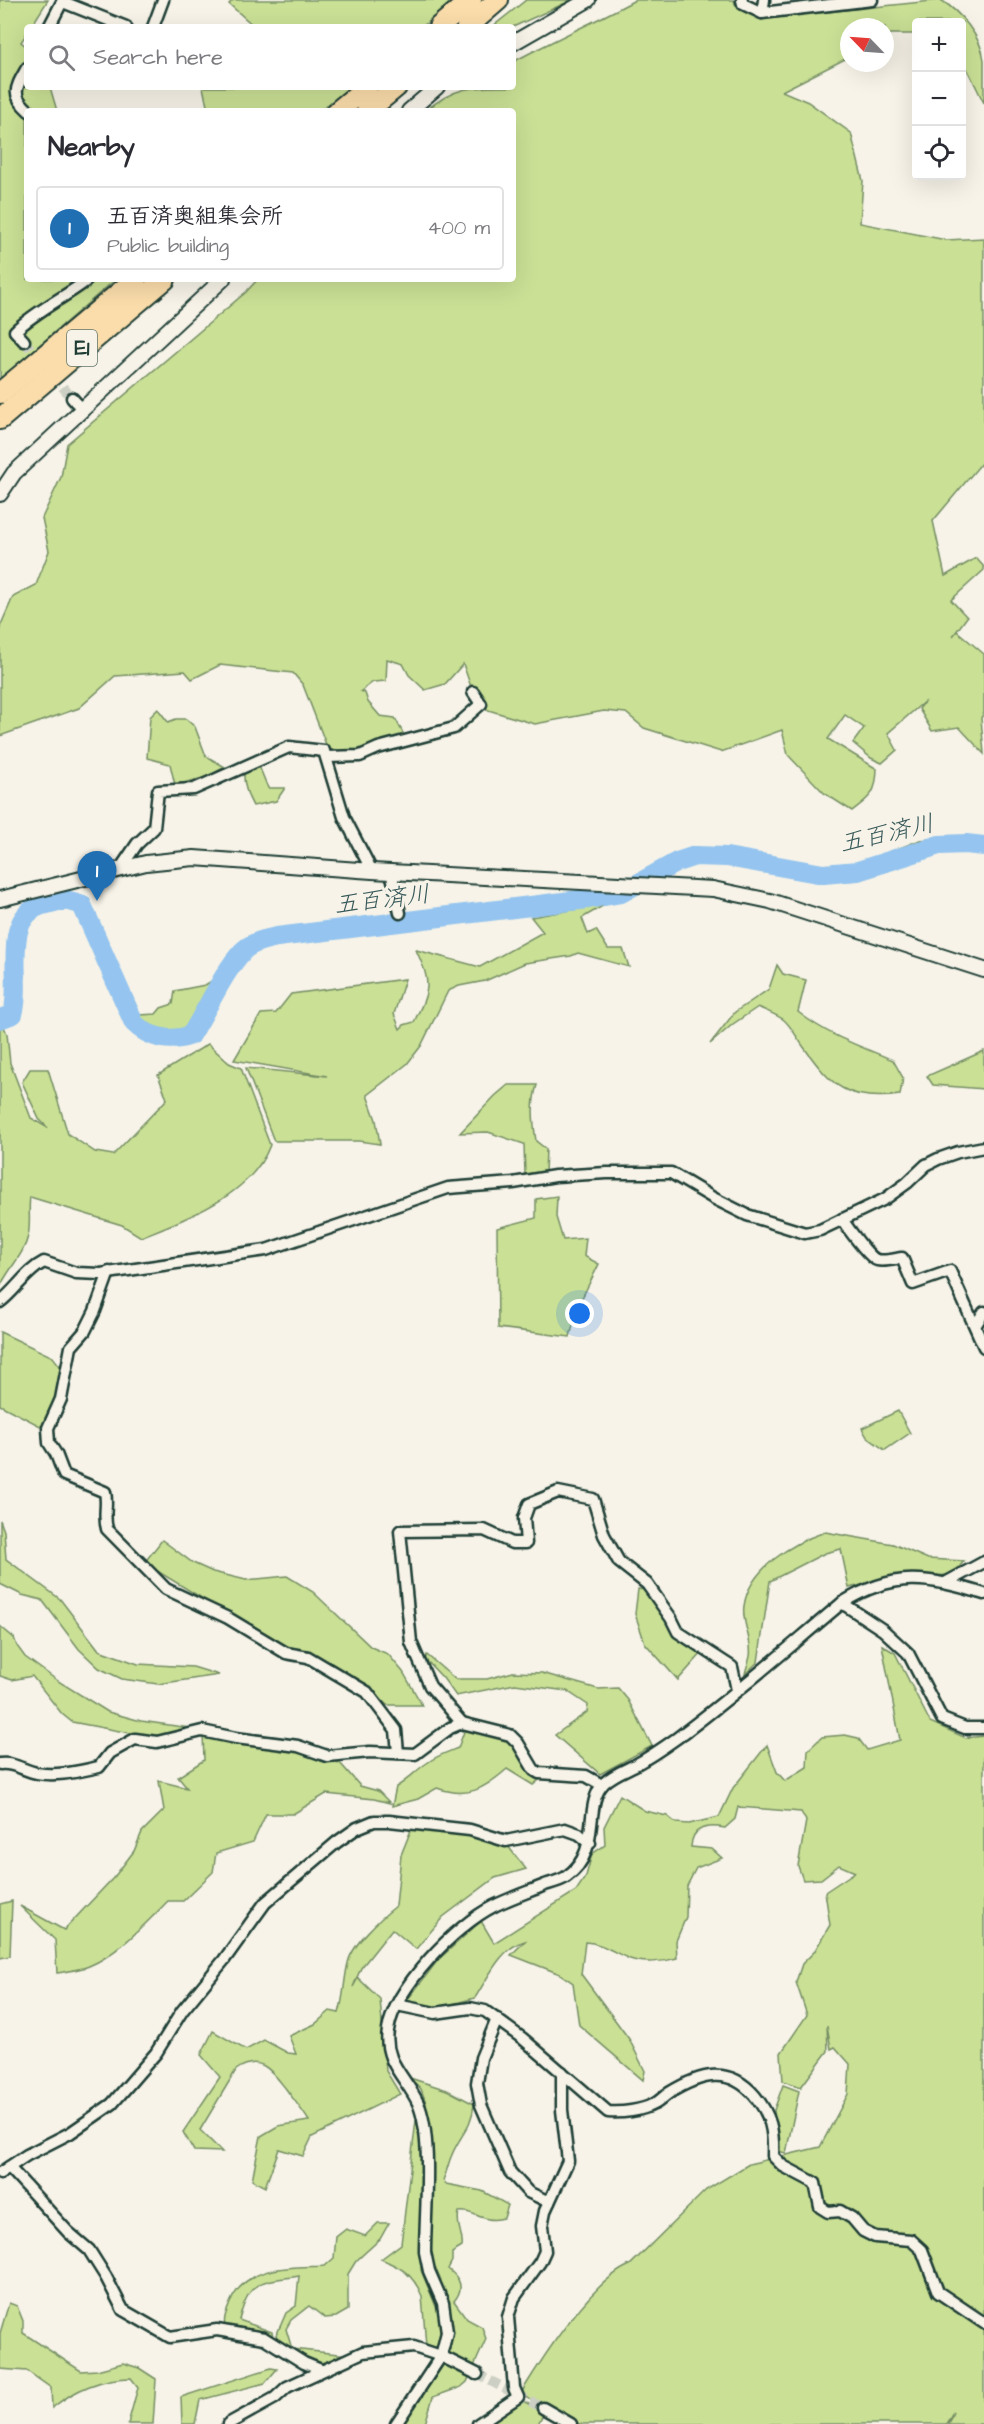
<!DOCTYPE html>
<meta charset="utf-8">
<style>
:root{--surface:#fff;--page:#f2f2f3;--text:#2b2b33;--muted:#7c7c81;--line:#e1e1e2;--accent:#1f6fb2}
body{margin:0;font-family:"Architects Daughter","Klee One",sans-serif;background:var(--page);color:var(--text)}
.controls{position:absolute;right:18px;top:18px;display:grid;overflow:hidden;border-radius:6px;box-shadow:0 6px 24px #0002}
.controls button{width:54px;height:54px;display:grid;place-items:center;padding:0;border:0;border-bottom:2px solid var(--line);background:var(--surface);color:var(--text);font:30px sans-serif}
.compass{position:absolute;left:840px;top:18px;width:54px;height:54px;border-radius:50%;background:var(--surface);box-shadow:0 6px 24px #0002;rotate:295deg}
.you{position:absolute;left:580px;top:1314px;width:21px;height:21px;margin:-15px;border:4px solid #fff;border-radius:50%;background:#1a73e8;box-shadow:0 0 0 9px #1a73e833}
.badge{display:grid;place-items:center;width:39px;height:39px;border-radius:50%;background:var(--accent);color:#fff;font-size:20px;font-weight:700}
.pin{position:absolute;translate:-50% -50px;filter:drop-shadow(0 2px 3px #0008)}
.pin::after{content:'';position:absolute;top:32px;width:21px;height:18px;background:inherit;clip-path:polygon(0 0,100% 0,50% 100%)}
.list{margin:0;padding:0;list-style:none}
h2{display:flex;justify-content:space-between;align-items:center;height:78px;margin:0;padding:0 24px;font-size:26px}
h2 small{font-size:20px;font-weight:400;color:var(--muted)}
.list li{display:grid;grid-template-columns:39px 1fr auto;gap:18px;align-items:center;box-sizing:border-box;height:84px;margin:0 12px 12px;padding:0 12px;border:2px solid var(--line);border-radius:6px}
.list b{display:block;font-size:22px;white-space:nowrap}
.list p{margin:0;font-size:20px;white-space:nowrap;color:var(--muted)}
.list em{font-size:20px;font-style:normal;color:var(--muted)}
.icon{flex:none;width:33px;height:33px;fill:none;stroke:currentColor;stroke-width:2;stroke-linecap:round;stroke-linejoin:round}
.map{position:relative;flex:none;width:984px;height:2424px;overflow:hidden}
.search{position:absolute;background:var(--surface);box-shadow:0 6px 24px #0002;left:24px;top:24px;width:492px;height:66px;display:flex;align-items:center;gap:15px;box-sizing:border-box;padding:0 21px;border-radius:6px;color:var(--muted);font-size:22px}
.panel{position:absolute;background:var(--surface);box-shadow:0 6px 24px #0002;left:24px;top:108px;width:492px;height:174px;border-radius:6px}
.map>svg:first-child{display:block}
.green{fill:#cae095;stroke:#748e64;stroke-width:1.5}
.lines{fill:none;stroke-linecap:round;stroke-linejoin:round}
.river{stroke:#94c4ef;stroke-width:20}
.minor-tunnel{stroke:#cccfc4;stroke-width:10;stroke-dasharray:10 5;stroke-linecap:butt}
.minor-casing{stroke:#1f3d34;stroke-width:15}
.tertiary-casing{stroke:#1f3d34;stroke-width:18}
.motorway-casing{stroke:#1f3d34;stroke-width:24}
.minor{stroke:#f7f3e8;stroke-width:10}
.tertiary{stroke:#f7f3e8;stroke-width:14}
.motorway{stroke:#fbddab;stroke-width:20}
.labels{text-anchor:middle;dominant-baseline:central;stroke-width:6;stroke-linejoin:round;paint-order:stroke}
.shield{fill:#f7f3e8;stroke:#60746a;stroke-width:1.5}
.shield-label{font-size:21px;font-weight:bold;fill:#1f3d34}
.water-label{font-size:24px;font-style:italic;fill:#365859;stroke:#f7f3e8}
</style>
<div class="map">
<svg width="984" height="2424" viewBox="0 0 984 2424">
<rect width="100%" height="100%" fill="#f7f3e8"/>
<filter id="ink" filterUnits="userSpaceOnUse"><feTurbulence type="fractalNoise" baseFrequency=".0167" numOctaves="2"/><feDisplacementMap in="SourceGraphic" scale="12" xChannelSelector="R" yChannelSelector="G"/><feConvolveMatrix kernelMatrix="1 2 1 2 8 2 1 2 1" color-interpolation-filters="sRGB"/></filter>
<g filter="url(#ink)">
<g class="green">
<path d="M0,0H48L31,27H27V33L21,42L27,47V87H50L57,111H27V279H116L0,379Z"/>
<path d="M233,0H453L422,27H255L229,4Z"/>
<path d="M526,0H572L513,27H492Z"/>
<path d="M635,0H734L735,4L760,19L941,0C960,12 981,36 984,60C984,74 984,89 984,103L962,58V22H916V34H891L885,37V27H849V57L782,91L808,102L851,133L863,181L860,223L946,240L984,238V460L933,521L945,576L976,558L984,567V570L951,600L967,617L953,636L957,631L984,654V713L981,718L984,754L959,727L932,731L919,709L925,701L888,733L897,750L882,763L871,758L853,743L864,728L845,715L828,739L877,769C876,794 871,796 852,811L824,793L788,755L782,730L721,752L644,728L626,713L604,711L535,724L478,707L463,664L445,684L425,690L409,675L403,664L387,659L386,681L373,682L361,691L365,693L368,702L380,716L395,718L404,735L385,746L360,756L329,752L303,685L293,673L220,665L192,679L185,671L115,676L79,708L0,736V627L13,597L36,585L49,551L42,518L61,477L67,444L246,292L258,279H513V111H425C458,84 474,87 513,87V62C553,40 595,22 635,0Z"/>
<path d="M203,87H350L320,111H208Z"/>
<path d="M158,709L168,722L176,719H186L195,727L206,756L225,767L207,777L175,785L170,764L147,758L150,717Z"/>
<path d="M259,766L268,788H285L276,801L253,806C247,796 243,782 244,770Z"/>
<path d="M954,836L984,839V850L964,849L931,852L887,869L837,879L701,859L657,876L641,877L683,855L720,849L827,868L859,864L920,840Z"/>
<path d="M606,904L582,918L588,934L596,930L608,949H623L629,967L578,953L571,956L525,963L485,981L459,986L448,991L421,1046L407,1064L367,1095L376,1120L380,1144L359,1141H274L246,1068L327,1076L234,1060L261,1014L276,1013L291,994L405,979L394,1014L400,1029L404,1025L414,1022C430,989 432,984 416,950L480,967L543,932L531,917Z"/>
<path d="M777,965L783,974L806,980L798,1012C827,1035 859,1046 893,1060L903,1078L900,1095C848,1102 832,1087 803,1046C797,1038 791,1026 784,1020C777,1015 766,1011 758,1007L733,1024L710,1044L735,1012L769,989Z"/>
<path d="M215,979C217,992 194,1031 182,1034C169,1037 151,1029 141,1024L140,1015L156,1014L161,1008L173,1004L175,991L205,985Z"/>
<path d="M0,1022H2L7,1034L10,1063L31,1118L48,1128L39,1119L22,1082L30,1069H48L68,1134L95,1152L113,1155L167,1099L158,1075L208,1044L229,1063L241,1068L270,1145C251,1196 187,1218 141,1237L122,1225L30,1197C28,1210 31,1223 28,1236C24,1255 8,1269 0,1287Z"/>
<path d="M984,1051V1089L933,1085L927,1076Z"/>
<path d="M508,1085H537C531,1104 533,1121 536,1141L546,1149L545,1173L525,1175L524,1144L488,1132L460,1133L495,1096Z"/>
<path d="M557,1196L556,1217L563,1240L586,1238L584,1256L599,1264L578,1306L570,1337L498,1328L497,1228L536,1218V1199Z"/>
<path d="M0,1332L53,1357L63,1370L59,1393L46,1429L0,1405Z"/>
<path d="M898,1411L910,1433L885,1450L867,1437L862,1428Z"/>
<path d="M0,1520L4,1531L6,1559L60,1599L99,1650L138,1664L193,1667L219,1675L158,1684L122,1679L99,1668L79,1649L42,1600L22,1595L0,1584Z"/>
<path d="M825,1532L893,1544L928,1559L964,1561L953,1575L894,1577L849,1588L841,1549L825,1553L770,1581L758,1662L745,1674C746,1668 749,1662 750,1656C753,1640 741,1622 744,1606C749,1569 792,1543 825,1532Z"/>
<path d="M162,1540L193,1563L213,1572L246,1580L287,1576L313,1592L371,1647L388,1654L403,1672L422,1705H387L366,1686L286,1649L144,1563Z"/>
<path d="M638,1589L645,1590L661,1608L670,1630L685,1643L703,1652L678,1680L645,1643L635,1614Z"/>
<path d="M0,1626L14,1638L17,1646L25,1657L58,1681L108,1712L141,1721L190,1728L151,1737L72,1722L62,1714L32,1676L12,1680L0,1676Z"/>
<path d="M882,1645L895,1653L930,1722L966,1738L984,1736V2424H948L953,2412L946,2424H566L521,2393C543,2357 591,2281 630,2265L706,2190L749,2164L820,2147L848,2094L850,2064L835,2047L831,2049L827,2025L828,2051L801,2087L783,2081L781,2053L807,2015L796,1982L802,1964L814,1952L830,1925L825,1892L855,1872L839,1865L821,1879L803,1880L798,1866L806,1821L801,1812L738,1807L735,1819L725,1828C708,1825 692,1826 691,1847L712,1849L722,1858L696,1868L687,1886L686,1917L676,1941L677,1958C663,1962 644,1964 630,1959C614,1953 603,1943 585,1942L581,1974L629,2039L645,2071L643,2080L579,2025L573,1983L560,1974L511,1955L525,1941C500,1948 488,1978 475,1998L433,2009L402,2007L438,1960L481,1921L494,1943L576,1891L586,1876L592,1854L605,1845L604,1827L620,1795L645,1811L667,1816L676,1823L689,1824L719,1817L733,1788L767,1745L777,1772L785,1781L807,1767L808,1750L822,1737L845,1735L858,1738L867,1750L900,1740Z"/>
<path d="M427,1655L455,1679H487L513,1672L542,1673L598,1689L618,1688L628,1700L652,1746L600,1774L555,1735L587,1712L588,1705L567,1691L515,1684L456,1696L443,1678L425,1659Z"/>
<path d="M465,1729C479,1733 505,1734 515,1746C526,1761 518,1766 539,1780L533,1785L507,1769C484,1789 468,1799 437,1788L418,1799L392,1806L396,1787C408,1780 415,1771 427,1763C436,1756 448,1752 458,1748Z"/>
<path d="M203,1734L292,1748L313,1757L340,1763L360,1786L378,1791L390,1803L374,1799L326,1794L293,1814H266L253,1842L216,1853L213,1872L183,1901H168C146,1923 117,1955 89,1966C79,1970 67,1971 57,1973L55,1940L20,1906L64,1930L115,1876L134,1851L142,1832L164,1810L159,1781L187,1788L178,1777L204,1760Z"/>
<path d="M413,1825L440,1828L507,1845L526,1869L495,1878L443,1917L416,1949L392,1929L361,1968L353,1987L358,1978L380,1999L386,2071L400,2094L312,2137L303,2156L279,2149L265,2187L252,2180L261,2136L278,2126L309,2121C302,2110 294,2100 286,2089C272,2071 260,2053 236,2070L200,2130L222,2152L194,2151L183,2132L220,2077L201,2055L213,2031L246,2050L264,2040L288,2053L296,2054L289,2036L315,2024L330,2011L339,2013C344,1997 344,1979 348,1963C352,1944 381,1918 396,1906L401,1855Z"/>
<path d="M12,1901L10,1956L0,1958V1904Z"/>
<path d="M410,2078L447,2090L474,2104C472,2128 459,2136 451,2157C448,2164 447,2172 443,2180L446,2184L482,2191L508,2205L504,2218C482,2224 473,2209 459,2212C455,2225 464,2235 462,2247L452,2253V2261L448,2269C460,2278 465,2288 454,2301L467,2319L482,2327L486,2339L467,2382L461,2387L433,2397L425,2424H403L449,2356L452,2334L449,2305L432,2270L428,2249L426,2103L421,2089Z"/>
<path d="M783,2085L799,2091L786,2153L777,2151L774,2110Z"/>
<path d="M416,2120L422,2140L421,2270L439,2314L442,2351L426,2346L422,2296C413,2274 402,2268 381,2259L401,2244Z"/>
<path d="M378,2223H389L380,2239L356,2261L348,2274V2310L336,2317L325,2318L309,2306L291,2320L286,2329L292,2349L348,2355L317,2364L280,2347L276,2336L286,2313L296,2306L299,2276C263,2282 249,2277 239,2320L272,2332L273,2339L225,2326C223,2318 227,2311 230,2303C246,2264 289,2268 325,2266L334,2258L336,2237L346,2229L365,2236Z"/>
<path d="M9,2303L17,2306L23,2321V2333L81,2371L97,2370L123,2363L139,2368L156,2379L153,2424H128L138,2387L131,2378C102,2378 74,2390 52,2408L51,2388L27,2371L0,2369V2333Z"/>
<path d="M271,2368L277,2369L265,2383L200,2400L195,2424H182L181,2397Z"/>
<path d="M525,2402L544,2412L538,2424H485L517,2403Z"/>
</g>
<g class="lines">
<path class="river" d="M0,1019L13,1014C23,979 0,918 42,905C60,901 65,898 82,905L134,1023C149,1038 171,1043 191,1035C207,1010 223,972 243,951C252,942 264,940 277,937L588,899L621,893L677,862L695,856L727,857L823,874L858,871L939,845L966,844L984,846"/>
<g class="minor-tunnel">
<path d="M24,341L72,398"/>
<path d="M477,2374L543,2408"/>
</g>
<g class="minor-casing">
<g id="minor">
<path d="M742,0L743,4L762,13L872,0"/>
<path d="M63,2L126,27"/>
<path d="M762,13L764,0"/>
<path d="M49,27L63,0"/>
<path d="M153,27L163,0"/>
<path d="M27,68C16,88 10,94 29,111"/>
<path d="M24,341L15,331C36,311 62,299 86,281L84,279"/>
<path d="M72,398L81,408"/>
<path d="M327,757L360,756L378,748L454,728L481,704L473,692"/>
<path d="M120,869L137,844L154,828L158,791L194,789L289,747L324,751L344,817L372,871"/>
<path d="M391,871L400,913"/>
<path d="M842,1219C847,1227 870,1259 877,1260C884,1262 895,1259 902,1258L913,1284L950,1271L984,1347"/>
<path d="M109,1272L95,1311L85,1331L71,1347L61,1399L48,1428L49,1443L56,1454L64,1475L105,1492C108,1505 103,1515 107,1529L166,1589L228,1618L286,1653L308,1657L367,1692L396,1730L398,1753"/>
<path d="M0,1302C16,1290 26,1271 44,1262L76,1273L101,1274L266,1250L448,1188L513,1183L555,1176L607,1173H671L713,1198L747,1215L805,1233L820,1230L885,1199L907,1183L926,1165L938,1159L958,1152L984,1147"/>
<path d="M975,1326L984,1312"/>
<path d="M947,1582L984,1562"/>
<path d="M842,1603L883,1630L908,1653L942,1719L965,1728H984"/>
<path d="M462,1723L430,1686L411,1642L400,1531L484,1530L512,1543H526L524,1518L529,1504L558,1492L593,1499L604,1535L619,1562L647,1584L671,1618L678,1632L732,1667L737,1690"/>
<path d="M0,1764C14,1762 24,1771 37,1773C57,1777 79,1771 99,1767L110,1753L135,1739L157,1742L202,1731L236,1738L298,1746L327,1756L370,1752L415,1754L450,1728L462,1723L510,1735L518,1743L534,1770L539,1773L586,1776L602,1785"/>
<path d="M397,2005L435,2013L470,2008L485,2011L522,2038L608,2112C622,2113 641,2111 654,2104C659,2102 664,2096 669,2093C700,2074 729,2065 755,2096C771,2115 774,2132 773,2156L783,2166L815,2183L820,2207L828,2212L840,2211L852,2218L863,2231L875,2237L911,2240L922,2250L938,2292L984,2323"/>
<path d="M497,2019L481,2058L477,2083L481,2105L510,2172L528,2192L549,2202"/>
<path d="M9,2167L68,2232L89,2250L106,2277L123,2310L170,2337L217,2330L264,2338L304,2363L321,2370"/>
<path d="M0,2173L27,2155L70,2133L112,2104L156,2053L182,2011L224,1960L265,1903L337,1842L357,1828L374,1821H389L470,1830L506,1841L565,1829L579,1834L590,1843"/>
<path d="M543,2408L571,2424"/>
<path d="M228,2424L275,2398L287,2387L363,2352L414,2347L441,2356L477,2374"/>
<path d="M396,2424L441,2356L447,2332L443,2303L429,2271L425,2252C425,2213 433,2137 418,2103C406,2077 383,2062 388,2030C395,1987 456,1925 494,1906C510,1898 528,1892 545,1885C551,1883 560,1881 566,1877C603,1852 582,1805 604,1783C612,1775 625,1770 635,1765C650,1757 663,1748 677,1738C734,1696 787,1649 842,1603C893,1571 929,1576 984,1594"/>
<path d="M478,2424L518,2397L514,2388L508,2317L514,2298L540,2262L545,2251L542,2226L545,2211L568,2161L562,2110V2072"/>
</g>
</g>
<g class="tertiary-casing">
<g id="tertiary">
<path d="M513,43L588,0"/>
<path d="M409,111L437,87"/>
<path d="M0,494L14,473L223,279"/>
<path d="M0,899L146,863L194,858L372,871L713,889L770,901L984,970"/>
</g>
</g>
<g class="motorway-casing">
<g id="motorway">
<path d="M439,27L471,0"/>
<path d="M467,27L498,0"/>
<path d="M338,111L367,87"/>
<path d="M367,111L396,87"/>
<path d="M0,393L136,279"/>
<path d="M0,419L165,279"/>
</g>
</g>
<use href="#minor" class="minor"/>
<use href="#tertiary" class="tertiary"/>
<use href="#motorway" class="motorway"/>
</g>
</g>
<g class="labels">
<rect class="shield" x="67" y="330" width="30" height="36" rx="4.5"/>
<g class="shield-label">
<text x="82" y="348">E1</text>
</g>
<g class="water-label">
<text transform="translate(887 834) rotate(-13)">五百済川</text>
<text transform="translate(382 900) rotate(-7)">五百済川</text>
</g>
</g>
</svg>
<div class="controls">
<button>+</button>
<button>−</button>
<button><svg class="icon" aria-label="locate" viewBox="0 0 24 24"><circle cx="12" cy="12" r="6"/><path d="M12 2v4M12 18v4M2 12h4M18 12h4"/></svg></button>
</div>
<svg class="compass" viewBox="-18 -18 36 36"><path d="M0-13l5 13h-10z" fill="#e53935"/><path d="M0 13l5-13h-10z" fill="#7c7c81"/></svg>
<div class="you"></div>
<div class="pin badge" style="left:97px;top:901px">1</div>
<div class="search"><svg class="icon" aria-label="search" viewBox="0 0 24 24"><circle cx="10" cy="10" r="6"/><path d="M15 15l6 6"/></svg>Search here</div>
<section class="panel">
<h2>Nearby<small></small></h2>
<ul class="list">
<li><span class="badge">1</span><div><b>五百済奥組集会所</b><p>Public building</p></div><em>400 m</em></li>
</ul>
</section>
</div>
